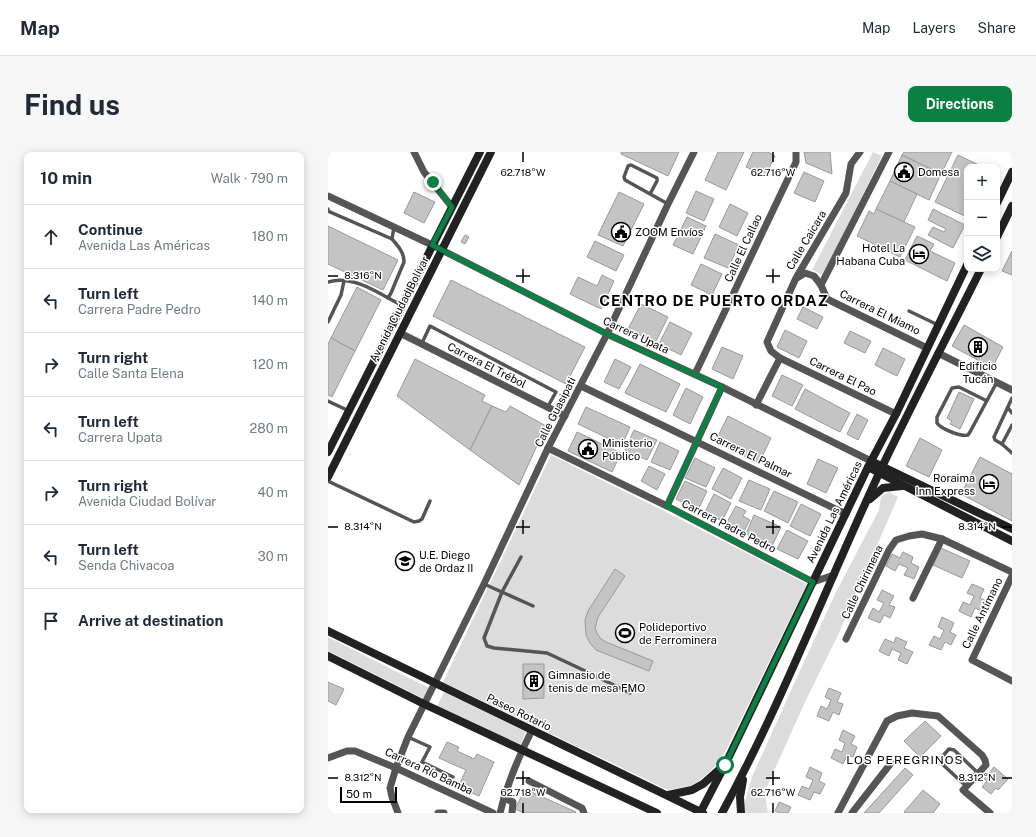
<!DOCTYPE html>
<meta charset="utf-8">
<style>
:root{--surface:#fff;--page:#f6f6f7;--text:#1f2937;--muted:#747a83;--line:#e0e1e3;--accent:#0b8043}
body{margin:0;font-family:"Public Sans",sans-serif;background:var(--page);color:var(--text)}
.controls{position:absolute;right:12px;top:12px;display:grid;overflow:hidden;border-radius:8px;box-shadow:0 2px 10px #0003}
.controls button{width:36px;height:36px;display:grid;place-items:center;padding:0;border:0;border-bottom:1px solid var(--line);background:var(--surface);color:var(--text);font:20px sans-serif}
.scale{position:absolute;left:12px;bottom:10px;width:57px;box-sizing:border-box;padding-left:4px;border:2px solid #000;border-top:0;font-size:11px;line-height:14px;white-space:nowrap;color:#000;-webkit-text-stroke:3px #fff;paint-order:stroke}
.stop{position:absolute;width:12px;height:12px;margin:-9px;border:3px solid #0b8043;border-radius:50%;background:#fff}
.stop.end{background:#0b8043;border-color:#fff;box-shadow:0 1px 4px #0008}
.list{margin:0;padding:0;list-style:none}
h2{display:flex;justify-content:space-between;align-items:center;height:52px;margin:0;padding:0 16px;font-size:17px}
h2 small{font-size:13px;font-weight:400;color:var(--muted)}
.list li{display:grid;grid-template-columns:26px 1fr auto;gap:12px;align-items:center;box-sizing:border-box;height:64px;padding:0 16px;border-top:1px solid var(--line)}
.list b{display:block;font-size:15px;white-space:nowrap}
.list p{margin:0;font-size:13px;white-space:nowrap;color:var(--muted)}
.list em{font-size:13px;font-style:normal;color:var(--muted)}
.icon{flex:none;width:22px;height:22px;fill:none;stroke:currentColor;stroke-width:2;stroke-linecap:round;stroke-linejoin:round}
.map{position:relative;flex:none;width:684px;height:661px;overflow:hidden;border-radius:8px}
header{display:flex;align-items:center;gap:24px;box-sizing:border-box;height:56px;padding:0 20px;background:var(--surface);border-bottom:1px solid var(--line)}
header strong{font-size:19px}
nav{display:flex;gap:22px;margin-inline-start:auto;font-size:14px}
.intro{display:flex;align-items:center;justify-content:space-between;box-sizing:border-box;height:96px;padding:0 24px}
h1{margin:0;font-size:28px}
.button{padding:10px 18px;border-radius:8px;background:var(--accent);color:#fff;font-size:14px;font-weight:700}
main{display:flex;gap:24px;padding:0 24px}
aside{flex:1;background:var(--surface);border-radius:8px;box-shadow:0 2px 10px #0003}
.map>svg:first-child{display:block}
.green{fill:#dcdcdc}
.building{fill:#c4c4c4;stroke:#999}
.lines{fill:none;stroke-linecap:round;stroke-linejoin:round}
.lane{stroke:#555;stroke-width:3.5}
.street{stroke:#555;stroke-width:7}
.secondary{stroke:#222;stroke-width:8}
.route{stroke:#0b8043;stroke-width:5}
.ticks{fill:none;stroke:#000;stroke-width:1.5}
.labels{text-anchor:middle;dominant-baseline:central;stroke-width:3;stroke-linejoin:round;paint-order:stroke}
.poi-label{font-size:11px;fill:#000;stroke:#fff;text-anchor:start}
.street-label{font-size:11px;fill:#000;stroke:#fff}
.neighbourhood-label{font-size:12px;letter-spacing:1px;fill:#000;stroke:#fff}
.district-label{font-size:15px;font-weight:bold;letter-spacing:1px;fill:#000;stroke:#fff}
.ticks-label{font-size:10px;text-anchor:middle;fill:#000;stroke:#fff;stroke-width:3;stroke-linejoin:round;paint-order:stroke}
</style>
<header>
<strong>Map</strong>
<nav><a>Map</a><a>Layers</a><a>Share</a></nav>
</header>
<div class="intro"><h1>Find us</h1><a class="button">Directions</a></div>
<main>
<aside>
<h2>10 min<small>Walk · 790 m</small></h2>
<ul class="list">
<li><svg class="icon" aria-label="ahead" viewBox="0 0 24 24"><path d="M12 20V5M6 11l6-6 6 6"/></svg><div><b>Continue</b><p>Avenida Las Américas</p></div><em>180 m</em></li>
<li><svg class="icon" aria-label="left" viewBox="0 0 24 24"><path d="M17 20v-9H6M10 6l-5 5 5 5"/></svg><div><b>Turn left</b><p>Carrera Padre Pedro</p></div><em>140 m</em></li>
<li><svg class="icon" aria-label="right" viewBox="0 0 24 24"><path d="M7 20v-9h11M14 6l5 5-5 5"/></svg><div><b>Turn right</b><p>Calle Santa Elena</p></div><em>120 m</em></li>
<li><svg class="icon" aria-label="left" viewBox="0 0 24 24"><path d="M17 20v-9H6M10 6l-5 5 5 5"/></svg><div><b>Turn left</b><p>Carrera Upata</p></div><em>280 m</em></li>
<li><svg class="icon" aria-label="right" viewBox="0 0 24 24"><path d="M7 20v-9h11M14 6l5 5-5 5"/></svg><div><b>Turn right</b><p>Avenida Ciudad Bolívar</p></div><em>40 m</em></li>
<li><svg class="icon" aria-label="left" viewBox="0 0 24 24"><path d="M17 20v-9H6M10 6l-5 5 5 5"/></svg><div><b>Turn left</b><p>Senda Chivacoa</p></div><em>30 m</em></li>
<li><svg class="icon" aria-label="arrive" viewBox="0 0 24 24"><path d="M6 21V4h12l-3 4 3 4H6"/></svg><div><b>Arrive at destination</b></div></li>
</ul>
</aside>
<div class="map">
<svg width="684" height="661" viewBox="0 0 684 661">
<rect width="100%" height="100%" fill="#fff"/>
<g class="green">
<path d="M545,0L554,4L495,123L484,118Z"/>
<path d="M223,303L336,359L479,432L392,610L371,629L362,634L340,638L115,530Z"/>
<path d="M561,340L570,345L511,481L477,550L437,639L438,650L440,661H417L415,657L424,625L465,534L508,440L551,358L553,345Z"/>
<path d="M0,485L101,536L96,547L0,499Z"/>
<path d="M116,540L198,580L192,593L109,554Z"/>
</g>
<g class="building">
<path d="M293,0H351L340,24L293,2Z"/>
<path d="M390,0H416L398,38L377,28Z"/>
<path d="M425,0H440L447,4L437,24L418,15Z"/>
<path d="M476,0H502L504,22L478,11Z"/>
<path d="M576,0H624L613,22L574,3Z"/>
<path d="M574,3L613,22L601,48L562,29Z"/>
<path d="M630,3L655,15H639V65L607,50Z"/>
<path d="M476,20L496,29L487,50L466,41Z"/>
<path d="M562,29L589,42L576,70L548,57Z"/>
<path d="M368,39L386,47L376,69L358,61Z"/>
<path d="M86,40L107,50L96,71L76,61Z"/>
<path d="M291,40L316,52L295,94L270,83Z"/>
<path d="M402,52L420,61L409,84L391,75Z"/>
<path d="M548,57L587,75L572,105L529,84L541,59L546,62Z"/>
<path d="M605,57L637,73L625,96L600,83L605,75L616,80L618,77L600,68Z"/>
<path d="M359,65L378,74L365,102L345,93Z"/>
<path d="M0,74L70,108L55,138L0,112Z"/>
<path d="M387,82L411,93L400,116L376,106Z"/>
<path d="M137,83L141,85L137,92L133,90Z"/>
<path d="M589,84L606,92L602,99L627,111L619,129L577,108Z"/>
<path d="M267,89L296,103L288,119L259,105Z"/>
<path d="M684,99V123L674,119Z"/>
<path d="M373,112L394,122L384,143L363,133Z"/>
<path d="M274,123L286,129L273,157L242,142L250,125L269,134Z"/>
<path d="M123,128L257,195L238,232L105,164Z"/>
<path d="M29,135L53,148L27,199L3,186Z"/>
<path d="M313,152L340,165L327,191L300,177Z"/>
<path d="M475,155L495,165L489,177L469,167Z"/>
<path d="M342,170L364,181L353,203L331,192Z"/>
<path d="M636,173L675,195L664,216L624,194Z"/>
<path d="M457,178L479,189L471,206L449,195Z"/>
<path d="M522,179L543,189L537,201L516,191Z"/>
<path d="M3,186L27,199L4,245L0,243V192Z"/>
<path d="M394,195L415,204L405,227L384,217Z"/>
<path d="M555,196L577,207L569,224L547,213Z"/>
<path d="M87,207L157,243L154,249L164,254L142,298L69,244Z"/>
<path d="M287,207L303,215L291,237L276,230Z"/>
<path d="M312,212L352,232L338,260L297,241Z"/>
<path d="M454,223L475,233L464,254L444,244Z"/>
<path d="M358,236L375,245L362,272L345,263Z"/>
<path d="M477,237L522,261L512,280L467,257Z"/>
<path d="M631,240L646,247L632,277L622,272L624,269L619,266Z"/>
<path d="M164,254L178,260L182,254L218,274L191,333L142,298Z"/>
<path d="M258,255L302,275L294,293L250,272Z"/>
<path d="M529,262L540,268L530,288L519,282Z"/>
<path d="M400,264L443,286L431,311L387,290Z"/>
<path d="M306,278L329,288L319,308L297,298Z"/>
<path d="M249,280L293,301L284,320L240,299Z"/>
<path d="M592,286L614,298L601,325L578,314Z"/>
<path d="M332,290L351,299L342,318L323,310Z"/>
<path d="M652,305L684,322V369L633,342Z"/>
<path d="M367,306L387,316L378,335L357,326Z"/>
<path d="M490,307L510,316L498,341L479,332Z"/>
<path d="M321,314L337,322L329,338L313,329Z"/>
<path d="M395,316L414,326L403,347L384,337Z"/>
<path d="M421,328L442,337L433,358L411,349Z"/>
<path d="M357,329L379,339L370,358L348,347Z"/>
<path d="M446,339L470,350L460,371L436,359Z"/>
<path d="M386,342L403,351L394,369L377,360Z"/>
<path d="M473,352L493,362L482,384L462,374Z"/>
<path d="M408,354L418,359L415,364L422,368L415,381L398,372Z"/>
<path d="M426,363L453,375L444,394L418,382Z"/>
<path d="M459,378L480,389L470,407L449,397Z"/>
<path d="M613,396L642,409L634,426L605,413Z"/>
<path d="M575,400L585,405L583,411L591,415L586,427L576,423L580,416L571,412L567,419L558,414L564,402L572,406Z"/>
<path d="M287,417L297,424L270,465L267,476L269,481L272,486L278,490L325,509L321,519L268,498L262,491L258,483L257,468L260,459Z"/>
<path d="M644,432L656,437L652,446L658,449L653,459L647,456L643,465L631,459L635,450L642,453L646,444L639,441Z"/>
<path d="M554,438L566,444L561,453L567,455L562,466L556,463L552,471L540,466L545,456L551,460L556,451L549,448Z"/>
<path d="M614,465L626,471L622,480L628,483L623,493L617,490L613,498L601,493L606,484L612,487L616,478L610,475Z"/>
<path d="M568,485L579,490L576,496L585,500L579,512L570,508L573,501L564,497L561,504L551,499L557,487L566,491Z"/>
<path d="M195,512H216V546L195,547Z"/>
<path d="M0,530L16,537L8,553L0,549Z"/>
<path d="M501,536L513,541L509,550L515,552L511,563L505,560L501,569L489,564L493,554L499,557L503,548L497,545Z"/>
<path d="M597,569L613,584L592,605L576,589Z"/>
<path d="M515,578L527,584L523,592L529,595L525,605L519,603L515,612L503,606L507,597L514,600L517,591L511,588Z"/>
<path d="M119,590L131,595L129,599L146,607L149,602L166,610L151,644L130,635L138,618L111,606Z"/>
<path d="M482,615L494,621L491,629L497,632L492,642L486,640L482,648L470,643L474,634L481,637L485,628L478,625Z"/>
<path d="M666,615L680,627L670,638L668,636L663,642L654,635L659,629L656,627Z"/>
<path d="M577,616L585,623L551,661H536Z"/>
<path d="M197,637L248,660L247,661H196L187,657Z"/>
<path d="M595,638L612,652L605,661H577L576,660Z"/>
<path d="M451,650L463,655L460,661H451L447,659Z"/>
</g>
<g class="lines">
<g class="lane">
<path d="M322,42L329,29V26L303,13L300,14L296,25L297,28L340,52"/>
<path d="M0,57V59L64,87L66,75"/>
<path d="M0,130C25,122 52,142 73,153"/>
<path d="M60,146L63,141L76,110C76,100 70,94 64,87"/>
<path d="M581,159L610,173"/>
<path d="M0,170L13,143L16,129"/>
<path d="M94,191L102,174L228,240L219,256"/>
<path d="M684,246L666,285L667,288L674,292L684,301"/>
<path d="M0,249L21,259"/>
<path d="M659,249L631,235L624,236L609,265V271C613,277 633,285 640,283L642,280L669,230"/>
<path d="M680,256L684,261"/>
<path d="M674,292L684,273"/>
<path d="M0,329L86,370L91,369L94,367L102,349"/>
<path d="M193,405L174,440L156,486L159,494L166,496L219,501L251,516L302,541"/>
<path d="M156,432L205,454"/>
<path d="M80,585L102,595L94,610L125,625"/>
<path d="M638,634L612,610V607L621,597L626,598L650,621"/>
</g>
<g class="street">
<path d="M86,0L96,20L124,55"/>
<path d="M532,0L523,12L518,41L468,126L439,190L443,199L452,206L568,262"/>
<path d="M561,0L493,133L499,147L599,196"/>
<path d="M0,44L104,93L279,182L394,235L543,309"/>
<path d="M469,126L477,121L486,124L493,133"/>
<path d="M72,181L237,264"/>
<path d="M610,201L684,238"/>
<path d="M367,222L468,10V0"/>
<path d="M253,234L518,362"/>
<path d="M428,253L452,206"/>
<path d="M220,296L339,354L485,430L506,423"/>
<path d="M339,354L394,235"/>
<path d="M684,424L644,508L684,529"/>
<path d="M585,446L614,387"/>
<path d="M518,487L561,398L568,388L581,384L594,382L614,387L684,420"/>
<path d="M0,606L19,599H27L68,616L165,661"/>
<path d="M201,629L254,656L256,661"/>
<path d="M176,646L185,650L184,661"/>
<path d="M70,661L64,645L62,636L68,616L80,585L156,432L220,296L279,182L340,52L366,0"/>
<path d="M110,661H116"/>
<path d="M172,661C179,632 191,604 204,578"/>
<path d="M510,661L559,569L569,564L584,561L610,564L654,603L657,608L658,613L635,638L662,661"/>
<path d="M524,661L563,611"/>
</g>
<g class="secondary">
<path d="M669,51L684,20"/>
<path d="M669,85L684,54"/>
<path d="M0,300L152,0"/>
<path d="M543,309L684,377"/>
<path d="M540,315L684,389"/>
<path d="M0,325L163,0"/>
<path d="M542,347L555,336L574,334"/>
<path d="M0,479L375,661"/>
<path d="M0,504L96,552L329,661"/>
<path d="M340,643L364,638L375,632L393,616"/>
<path d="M372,661L397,613L540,315L568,262L639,113"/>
<path d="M394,661C455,549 500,430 554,315C586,248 620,183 653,117"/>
<path d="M413,661L412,645L415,628"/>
</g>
</g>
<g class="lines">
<path class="route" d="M105,30L124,55L104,93L279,182L394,235L339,354L485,430L397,613"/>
</g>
<path class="ticks" d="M195,0V10M445,0V10M195,117V131M445,117V131M0,124H10M188,124H202M438,124H452M195,368V382M445,368V382M0,375H10M188,375H202M438,375H452M674,375H684M195,619V633M445,619V633M0,626H10M188,626H202M438,626H452M674,626H684M195,651V661M445,651V661"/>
<defs>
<g id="civic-ring" transform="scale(1)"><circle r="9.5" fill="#fff" stroke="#000" stroke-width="1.5"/><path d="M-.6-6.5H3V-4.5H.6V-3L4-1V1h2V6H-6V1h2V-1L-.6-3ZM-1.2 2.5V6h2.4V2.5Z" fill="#000"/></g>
<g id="hotel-ring" transform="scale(1)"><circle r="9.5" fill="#fff" stroke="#000" stroke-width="1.5"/><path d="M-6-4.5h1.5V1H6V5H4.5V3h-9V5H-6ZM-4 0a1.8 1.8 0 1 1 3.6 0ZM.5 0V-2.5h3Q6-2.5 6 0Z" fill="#000"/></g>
<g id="building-ring" transform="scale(1)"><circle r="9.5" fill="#fff" stroke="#000" stroke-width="1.5"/><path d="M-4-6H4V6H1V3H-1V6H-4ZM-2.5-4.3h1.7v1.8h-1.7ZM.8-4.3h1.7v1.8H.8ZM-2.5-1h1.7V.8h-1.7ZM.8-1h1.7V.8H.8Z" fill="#000"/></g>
<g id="school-ring" transform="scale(1)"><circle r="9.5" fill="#fff" stroke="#000" stroke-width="1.5"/><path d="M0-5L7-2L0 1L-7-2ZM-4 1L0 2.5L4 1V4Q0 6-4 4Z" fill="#000"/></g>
<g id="stadium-ring" transform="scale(1)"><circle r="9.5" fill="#fff" stroke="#000" stroke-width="1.5"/><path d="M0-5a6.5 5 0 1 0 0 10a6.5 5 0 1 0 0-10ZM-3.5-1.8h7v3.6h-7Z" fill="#000"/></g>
</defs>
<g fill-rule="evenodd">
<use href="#civic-ring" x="576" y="20"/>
<use href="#civic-ring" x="293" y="80"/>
<use href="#hotel-ring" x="591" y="102"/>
<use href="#building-ring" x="650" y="195"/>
<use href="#civic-ring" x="260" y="297"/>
<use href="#hotel-ring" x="661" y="332"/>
<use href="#school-ring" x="77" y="409"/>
<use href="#stadium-ring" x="297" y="481"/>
<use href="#building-ring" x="206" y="529"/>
</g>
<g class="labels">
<g class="poi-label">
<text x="590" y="20">Domesa</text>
<text x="307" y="80">ZOOM Envíos</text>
<text x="577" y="96" text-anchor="end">Hotel La<tspan x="577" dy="13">Habana Cuba</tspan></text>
<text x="650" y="214" text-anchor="middle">Edificio<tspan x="650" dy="13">Tucán</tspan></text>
<text x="274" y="291">Ministerio<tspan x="274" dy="13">Público</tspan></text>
<text x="647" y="326" text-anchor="end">Roraima<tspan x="647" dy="13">Inn Express</tspan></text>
<text x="91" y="403">U.E. Diego<tspan x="91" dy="13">de Ordaz II</tspan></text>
<text x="311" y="475">Polideportivo<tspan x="311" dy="13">de Ferrominera</tspan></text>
<text x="220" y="523">Gimnasio de<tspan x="220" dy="13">tenis de mesa FMO</tspan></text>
</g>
<g class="street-label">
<text transform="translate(478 88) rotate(-59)">Calle Caicara</text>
<text transform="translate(415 96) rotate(-65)">Calle El Callao</text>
<text transform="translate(71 157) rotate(-63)">Avenida Ciudad Bolívar</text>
<text transform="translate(552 160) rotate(26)">Carrera El Miamo</text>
<text transform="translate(308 183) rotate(25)">Carrera Upata</text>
<text transform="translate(159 213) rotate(27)">Carrera El Trébol</text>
<text transform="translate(515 224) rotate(26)">Carrera El Pao</text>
<text transform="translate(227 260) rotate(-63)">Calle Guasipati</text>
<text transform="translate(423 303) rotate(26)">Carrera El Palmar</text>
<text transform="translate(506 360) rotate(-64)">Avenida Las Américas</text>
<text transform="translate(401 374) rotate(27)">Carrera Padre Pedro</text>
<text transform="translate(534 430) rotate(-64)">Calle Chirimena</text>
<text transform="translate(654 461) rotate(-64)">Calle Antímano</text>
<text transform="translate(191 560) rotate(26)">Paseo Rotario</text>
<text transform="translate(101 619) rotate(25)">Carrera Río Bamba</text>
</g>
<g class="neighbourhood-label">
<text x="577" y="608">LOS PEREGRINOS</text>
</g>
<g class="district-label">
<text x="386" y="148">CENTRO DE PUERTO ORDAZ</text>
</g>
</g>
<g class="ticks-label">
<text x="195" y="24">62.718°W</text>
<text x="445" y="24">62.716°W</text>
<text x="35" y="127">8.316°N</text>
<text x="35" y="378">8.314°N</text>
<text x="649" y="378">8.314°N</text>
<text x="35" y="629">8.312°N</text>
<text x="649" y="629">8.312°N</text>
<text x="195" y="644">62.718°W</text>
<text x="445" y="644">62.716°W</text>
</g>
</svg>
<div class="controls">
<button>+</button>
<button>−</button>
<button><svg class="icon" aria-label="layers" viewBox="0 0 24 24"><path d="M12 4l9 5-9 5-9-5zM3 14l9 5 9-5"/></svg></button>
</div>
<div class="scale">50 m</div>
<div class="stop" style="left:397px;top:613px"></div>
<div class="stop end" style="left:105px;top:30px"></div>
</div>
</main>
